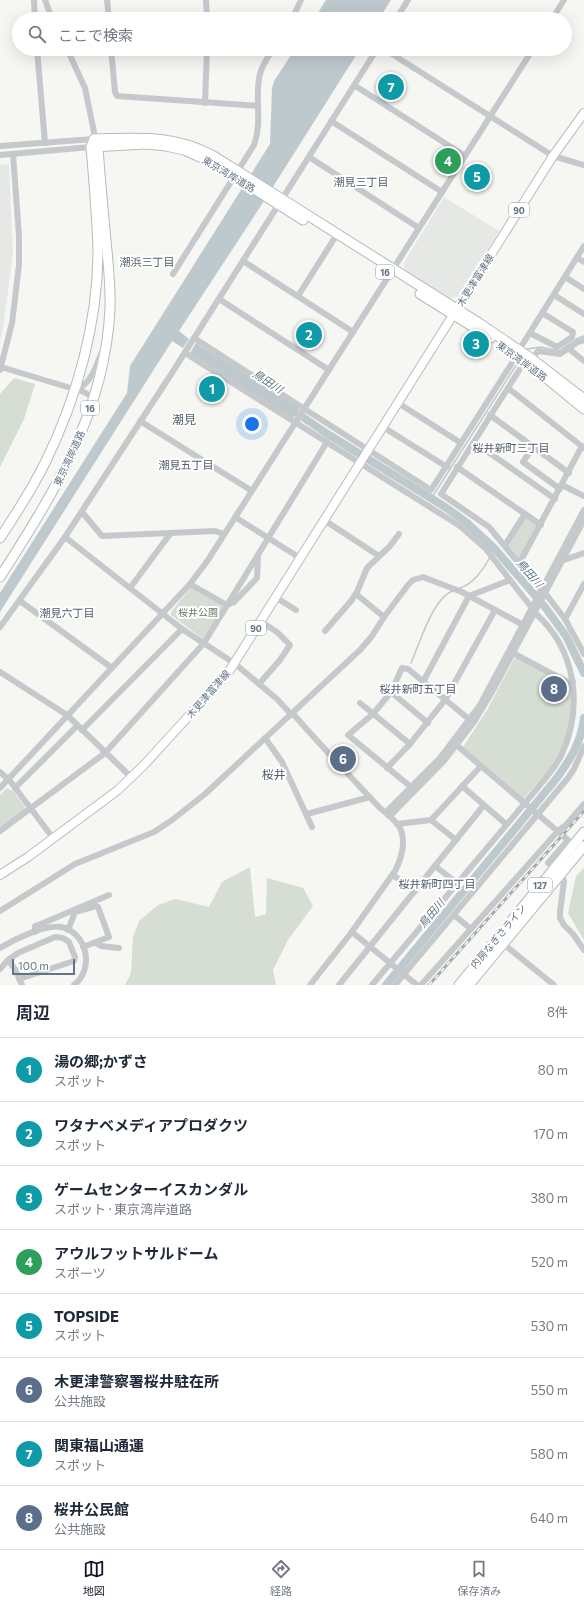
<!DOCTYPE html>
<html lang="ja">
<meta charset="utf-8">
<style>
:root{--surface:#fff;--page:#f6f6f7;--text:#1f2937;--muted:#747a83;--line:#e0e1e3;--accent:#111827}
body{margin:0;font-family:Commissioner,"Noto Sans JP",sans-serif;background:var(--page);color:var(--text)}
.scale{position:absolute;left:12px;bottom:10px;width:63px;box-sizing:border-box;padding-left:4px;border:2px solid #627586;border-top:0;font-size:11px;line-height:14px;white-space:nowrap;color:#627586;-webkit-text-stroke:3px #fff;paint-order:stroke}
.you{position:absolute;left:252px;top:424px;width:14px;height:14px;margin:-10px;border:3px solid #fff;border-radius:50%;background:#1a73e8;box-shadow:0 0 0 6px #1a73e833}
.badge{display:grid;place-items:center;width:26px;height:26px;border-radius:50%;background:var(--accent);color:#fff;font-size:13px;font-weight:700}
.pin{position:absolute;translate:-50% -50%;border:2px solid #fff;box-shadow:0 1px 4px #0006}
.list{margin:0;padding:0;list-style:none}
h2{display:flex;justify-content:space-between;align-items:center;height:52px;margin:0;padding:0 16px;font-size:17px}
h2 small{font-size:13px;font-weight:400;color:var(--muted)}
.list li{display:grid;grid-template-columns:26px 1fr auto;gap:12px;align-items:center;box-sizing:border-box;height:64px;padding:0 16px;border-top:1px solid var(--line)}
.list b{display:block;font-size:15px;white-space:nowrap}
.list p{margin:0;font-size:13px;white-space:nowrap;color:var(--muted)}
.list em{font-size:13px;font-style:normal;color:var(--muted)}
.icon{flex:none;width:22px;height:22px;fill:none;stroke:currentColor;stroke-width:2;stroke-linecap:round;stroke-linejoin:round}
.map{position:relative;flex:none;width:584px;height:985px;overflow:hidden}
.search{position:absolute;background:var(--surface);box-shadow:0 4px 16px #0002;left:12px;right:12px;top:12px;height:44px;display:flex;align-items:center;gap:10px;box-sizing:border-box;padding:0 14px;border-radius:22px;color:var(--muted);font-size:15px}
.sheet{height:564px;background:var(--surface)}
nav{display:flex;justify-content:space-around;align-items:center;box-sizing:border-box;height:56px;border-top:1px solid var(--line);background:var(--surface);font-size:11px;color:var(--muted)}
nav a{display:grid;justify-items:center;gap:2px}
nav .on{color:var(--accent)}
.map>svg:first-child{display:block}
.built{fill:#e6e8e5}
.green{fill:#d6ded3}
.water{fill:#bec9ce}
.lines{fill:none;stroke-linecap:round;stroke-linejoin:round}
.stream{stroke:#bec9ce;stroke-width:1.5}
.river{stroke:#bec9ce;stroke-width:8}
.major-casing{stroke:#b8bcc0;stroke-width:10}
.highway-casing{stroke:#b7bbbe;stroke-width:11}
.minor{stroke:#c5c9cc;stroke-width:6}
.major{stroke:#fff;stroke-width:8}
.highway{stroke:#fff;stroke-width:9}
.rail-casing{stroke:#a5abb1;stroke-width:3}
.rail{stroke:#fff;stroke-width:1.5;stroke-dasharray:4.5;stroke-linecap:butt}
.labels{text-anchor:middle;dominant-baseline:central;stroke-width:4;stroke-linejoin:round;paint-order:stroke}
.shield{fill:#fff;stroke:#919eaa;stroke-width:1}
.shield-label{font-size:9px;font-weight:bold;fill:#627586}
.street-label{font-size:10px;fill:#627586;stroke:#fff}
.park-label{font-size:10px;fill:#667c62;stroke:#fff}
.neighbourhood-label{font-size:11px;fill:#515e6a;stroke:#fff}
.water-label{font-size:11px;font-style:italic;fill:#5e7783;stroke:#fff}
.quarter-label{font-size:12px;fill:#515e6a;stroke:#fff}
</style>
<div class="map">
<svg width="584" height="985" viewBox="0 0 584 985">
<rect width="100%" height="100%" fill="#f6f6f2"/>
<g class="built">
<path d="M9,164L13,254L2,334L0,341V165Z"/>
<path d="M444,197L499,231L457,297L450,298L432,289L406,272L403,264Z"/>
</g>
<g class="green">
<path d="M14,378L35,384L24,419L0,467V394Z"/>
<path d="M525,517L537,524L519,559L508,545Z"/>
<path d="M192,586L225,605L203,639L171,615V612Z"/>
<path d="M516,658L571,685L573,705L565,744L552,767L523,799L463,747L487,710L514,659Z"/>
<path d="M7,788L13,791L25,807V810L0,829V795Z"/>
<path d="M250,867L255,917L266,914L267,878L303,888L313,906L288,940L273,970L276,985H125L131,973L133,937L139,921L158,905L175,899L209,907L222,882Z"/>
<path d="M584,868V940L568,913L576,876Z"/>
</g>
<g class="water">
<path d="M326,0H391L379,19H314Z"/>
<path d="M295,49H360L264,201L179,331L189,339L183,348L172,341L0,612V593L127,393L130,366L270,144L272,88L274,81Z"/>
<path d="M196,343L299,408L293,418L190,353Z"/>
</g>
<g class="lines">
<g class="stream">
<path d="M526,351L527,349L541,347L559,351L576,339L584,336"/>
<path d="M431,499L522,356"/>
<path d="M491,553L494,548"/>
<path d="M460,588C473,584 484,569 490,557"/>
<path d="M411,663C419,645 433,597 453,591"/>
</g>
<g class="river">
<path d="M288,407L326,433L445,507L466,522L494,548L545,607L566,636L584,673"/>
<path d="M386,985L556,779C570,760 581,743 584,718"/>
</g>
<g class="major-casing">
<path id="major" d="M0,875L28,857L118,790L144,765L228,673L553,156L584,113"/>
</g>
<g class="highway-casing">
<g id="highway">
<path d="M91,147L147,144L166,146L184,150L213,163L303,220"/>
<path d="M420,294L491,338"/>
<path d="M545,377L584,409"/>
<path d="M0,538C16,514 32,489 45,463C77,398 98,323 98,250C97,216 94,181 91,147L94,139C137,138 172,134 212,155L479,323L532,359L584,399"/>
<path d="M0,577C54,493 105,412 110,309C111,286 108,263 106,240C103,209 100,178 98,147"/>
<path d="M459,985L584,832"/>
<path d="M469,985L584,846"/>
</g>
</g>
<g class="minor">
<path d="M34,0L35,19"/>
<path d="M45,0L52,19"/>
<path d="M107,0L109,19"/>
<path d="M206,0L207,19"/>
<path d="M292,19L301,0"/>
<path d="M396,19L408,0"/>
<path d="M552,19L564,0"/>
<path d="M37,49L45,143"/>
<path d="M67,49L85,88L96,142"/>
<path d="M111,49L115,92L117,96L258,106"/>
<path d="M384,49L553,156L584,165"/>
<path d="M354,85L465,156"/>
<path d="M205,103L207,49"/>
<path d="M331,121L442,192"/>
<path d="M0,146L94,139"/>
<path d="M0,155L91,147"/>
<path d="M309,157L419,228"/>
<path d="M577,258L584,262"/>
<path d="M243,261L353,332"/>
<path d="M173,274L254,145C263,121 254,97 260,74C262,65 268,57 273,49"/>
<path d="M565,277L584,289"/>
<path d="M554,295L584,314"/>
<path d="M298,296L334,239"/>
<path d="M219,299L329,370"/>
<path d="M530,333L557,347L572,337L573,332L542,313"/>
<path d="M194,338L431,490L517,355"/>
<path d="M568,348L584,361"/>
<path d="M519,350L584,246"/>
<path d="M185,353L460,526L485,548L532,608"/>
<path d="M532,359L538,351L560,354L578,342L584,340"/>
<path d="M525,361L441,494L489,527L541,590"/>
<path d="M1,367L84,392L94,398"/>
<path d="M0,370L12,323L19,265V236L13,154"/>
<path d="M508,388L584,448"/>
<path d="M75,389C89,388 97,365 101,354"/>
<path d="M398,403L461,443"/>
<path d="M490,415L569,473"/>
<path d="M140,421L252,491"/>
<path d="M383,427L447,467"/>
<path d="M474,442L555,499"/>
<path d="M533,447L523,462L560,489"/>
<path d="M457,467L541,525"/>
<path d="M562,485L584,496"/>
<path d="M82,512L102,536L215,531L224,534"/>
<path d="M235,517L300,558"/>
<path d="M324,520L379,556"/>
<path d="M65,537L182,629L234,663L277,699L289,712L295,716C322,747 350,776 378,806C385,813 397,820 401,830C406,843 401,860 395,871L351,933L310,985"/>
<path d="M505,545L525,514"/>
<path d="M561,561L584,553"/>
<path d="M519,564L582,446"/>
<path d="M190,584L227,605L234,602L257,578L258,556"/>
<path d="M130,588L170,534"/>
<path d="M545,593L565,619L584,654"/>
<path d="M356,594L384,617"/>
<path d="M275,597L296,610"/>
<path d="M20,601L112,668"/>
<path d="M565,619L584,584"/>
<path d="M0,627L65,537L170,376L377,49"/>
<path d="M325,631L351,601L357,592L367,568L390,546L399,534"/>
<path d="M513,653L567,682H573"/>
<path d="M0,672L67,715L131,777"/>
<path d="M423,682L469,596L510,580"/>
<path d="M259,684L280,660L290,645L277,632L260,621"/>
<path d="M391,692L428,723"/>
<path d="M360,703L410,744"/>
<path d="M82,730L182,629"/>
<path d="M265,738L282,762L312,827"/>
<path d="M454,743L568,840L548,863L561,874L564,881L560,912V918L564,925L573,934L584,950"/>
<path d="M387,768L410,744L445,700L495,610"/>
<path d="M0,772L10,781L53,838"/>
<path d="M462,786L506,824"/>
<path d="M411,787L348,735L373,714L391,692L402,668L408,669L470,720"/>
<path d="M0,788L163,613L190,584L208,560L533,49"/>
<path d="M15,788L77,726"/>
<path d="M307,814L370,797"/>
<path d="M388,815L389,809L440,758L480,705L584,510"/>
<path d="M388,815L393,813L444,761L474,722L492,692L584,520"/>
<path d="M431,820L456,840"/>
<path d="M397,824L431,820L481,766"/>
<path d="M0,831L105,753L204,643L327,442"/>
<path d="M435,866L457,883"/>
<path d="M393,875L415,891"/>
<path d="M0,911L75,864L154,832L172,820L205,794L360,650L372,636L384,617L408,585L413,580L423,577L462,592L527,627"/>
<path d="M454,915L471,929"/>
<path d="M68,930L75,912L96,906L98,907L109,937L83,947"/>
<path d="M35,932V926L41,924L109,895"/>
<path d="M352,932L417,985"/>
<path d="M501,942L554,985"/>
<path d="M96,943L101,946L119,948"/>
<path d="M0,948C13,940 45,924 61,927C87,932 95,969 74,985"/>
<path d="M8,960L15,969L22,985"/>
<path d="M0,969L8,960L18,953L55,937L63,938L69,942L75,957L74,961L19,979"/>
<path d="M339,985L484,805"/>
<path d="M372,985L545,779C551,771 557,764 561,756C584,707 576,649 535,613"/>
<path d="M395,985L568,778L574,769L584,746"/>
<path d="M421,985L558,831L566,825L584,804"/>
</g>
<use href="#major" class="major"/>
<use href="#highway" class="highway"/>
<g class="rail-casing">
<path id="rail" d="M429,985L584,811"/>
</g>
<use href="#rail" class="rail"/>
</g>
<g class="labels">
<g class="shield">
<rect x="509" y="203" width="20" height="14" rx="3"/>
<rect x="376" y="265" width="18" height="14" rx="3"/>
<rect x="81" y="401" width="18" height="14" rx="3"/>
<rect x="246" y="621" width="20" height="14" rx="3"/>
<rect x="528" y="878" width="24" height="14" rx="3"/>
</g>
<g class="shield-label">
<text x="519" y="210">90</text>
<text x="385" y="272">16</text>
<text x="90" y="408">16</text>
<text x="256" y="628">90</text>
<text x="540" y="885">127</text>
</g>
<g class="street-label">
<text transform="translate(229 174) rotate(31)">東京湾岸道路</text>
<text transform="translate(475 280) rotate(-58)">木更津富津線</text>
<text transform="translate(522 361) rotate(36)">東京湾岸道路</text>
<text transform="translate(69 458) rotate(-65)">東京湾岸道路</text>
<text transform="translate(208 694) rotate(-49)">木更津富津線</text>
<text transform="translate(498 936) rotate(-50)">内房なぎさライン</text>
</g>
<g class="park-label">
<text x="198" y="612">桜井公園</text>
</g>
<g class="neighbourhood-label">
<text x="361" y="181">潮見三丁目</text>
<text x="147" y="261">潮浜三丁目</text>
<text x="511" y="447">桜井新町三丁目</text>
<text x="186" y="464">潮見五丁目</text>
<text x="67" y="612">潮見六丁目</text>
<text x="418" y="688">桜井新町五丁目</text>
<text x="437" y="883">桜井新町四丁目</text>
</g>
<g class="water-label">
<text transform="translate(268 381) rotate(33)">鳥田川</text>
<text transform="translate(530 573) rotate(49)">鳥田川</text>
<text transform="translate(431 913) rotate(-50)">鳥田川</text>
</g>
<g class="quarter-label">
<text x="184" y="419">潮見</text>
<text x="274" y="774">桜井</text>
</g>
</g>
</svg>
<div class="scale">100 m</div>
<div class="you"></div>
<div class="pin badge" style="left:212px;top:389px;background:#0f9aa8">1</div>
<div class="pin badge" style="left:309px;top:335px;background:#0f9aa8">2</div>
<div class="pin badge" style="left:476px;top:344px;background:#0f9aa8">3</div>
<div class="pin badge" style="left:448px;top:161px;background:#2e9e5b">4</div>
<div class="pin badge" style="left:477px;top:177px;background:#0f9aa8">5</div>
<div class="pin badge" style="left:343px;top:759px;background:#5c6f8a">6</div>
<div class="pin badge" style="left:391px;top:87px;background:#0f9aa8">7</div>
<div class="pin badge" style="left:554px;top:689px;background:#5c6f8a">8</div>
<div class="search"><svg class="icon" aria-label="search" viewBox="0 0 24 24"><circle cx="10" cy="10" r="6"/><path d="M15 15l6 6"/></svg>ここで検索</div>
</div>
<section class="sheet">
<h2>周辺<small>8件</small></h2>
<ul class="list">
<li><span class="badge" style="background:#0f9aa8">1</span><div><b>湯の郷;かずさ</b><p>スポット</p></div><em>80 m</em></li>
<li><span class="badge" style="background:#0f9aa8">2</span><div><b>ワタナベメディアプロダクツ</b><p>スポット</p></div><em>170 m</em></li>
<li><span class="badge" style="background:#0f9aa8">3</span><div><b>ゲームセンターイスカンダル</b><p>スポット · 東京湾岸道路</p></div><em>380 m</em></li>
<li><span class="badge" style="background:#2e9e5b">4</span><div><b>アウルフットサルドーム</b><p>スポーツ</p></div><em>520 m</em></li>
<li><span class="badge" style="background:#0f9aa8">5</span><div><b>TOPSIDE</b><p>スポット</p></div><em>530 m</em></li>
<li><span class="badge" style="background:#5c6f8a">6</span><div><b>木更津警察署桜井駐在所</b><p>公共施設</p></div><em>550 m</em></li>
<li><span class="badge" style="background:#0f9aa8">7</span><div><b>関東福山通運</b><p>スポット</p></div><em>580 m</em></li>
<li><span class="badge" style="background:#5c6f8a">8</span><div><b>桜井公民館</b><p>公共施設</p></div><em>640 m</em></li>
</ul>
</section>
<nav>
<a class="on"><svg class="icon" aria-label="map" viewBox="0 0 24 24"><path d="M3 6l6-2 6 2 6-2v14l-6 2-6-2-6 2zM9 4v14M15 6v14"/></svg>地図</a>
<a><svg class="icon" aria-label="directions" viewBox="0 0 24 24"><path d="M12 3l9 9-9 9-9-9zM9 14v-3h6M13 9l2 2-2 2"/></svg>経路</a>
<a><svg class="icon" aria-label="saved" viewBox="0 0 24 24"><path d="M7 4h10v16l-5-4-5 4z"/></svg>保存済み</a>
</nav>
